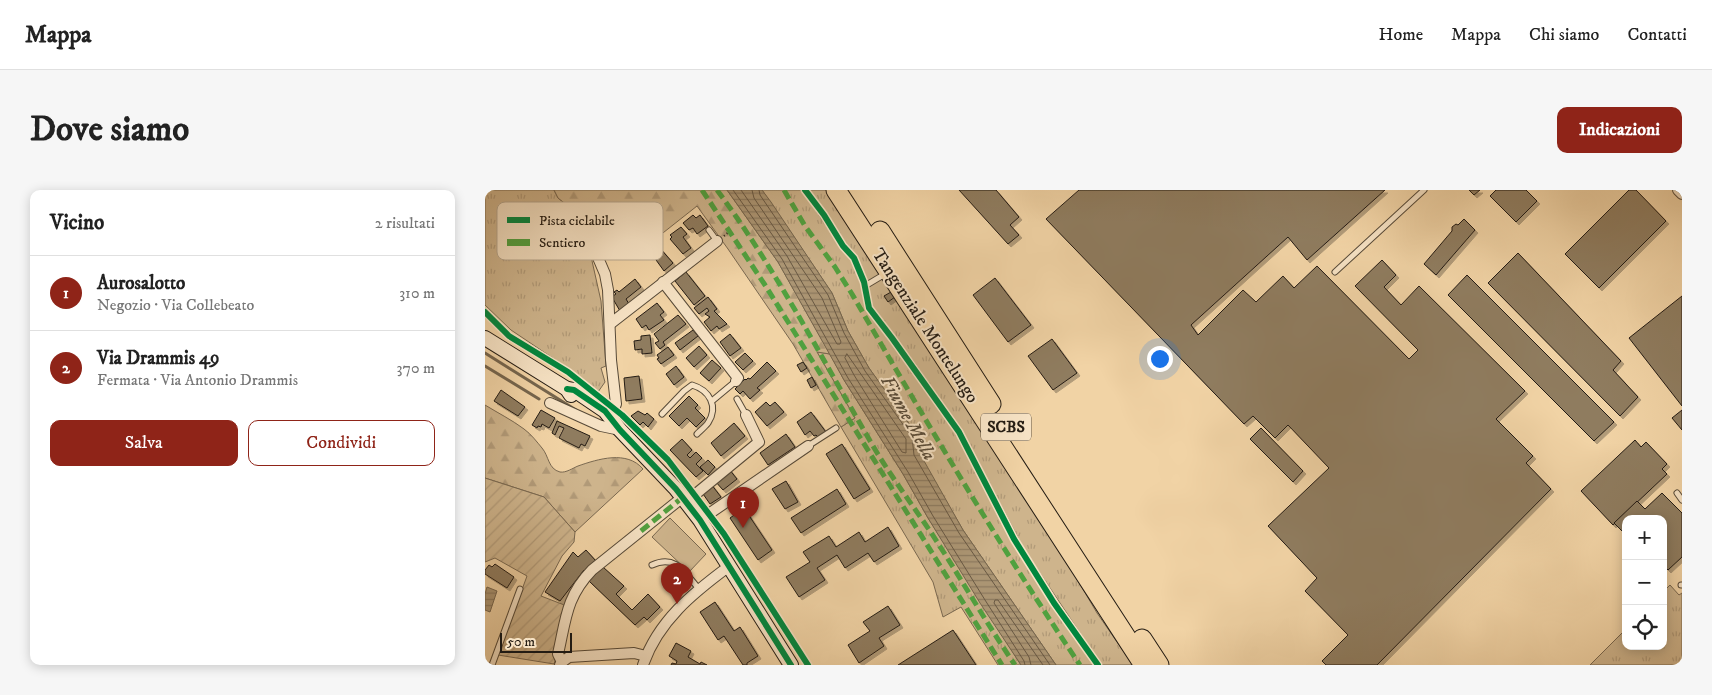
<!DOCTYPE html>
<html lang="it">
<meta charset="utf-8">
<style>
:root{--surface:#fff;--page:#f6f6f6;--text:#222;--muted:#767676;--line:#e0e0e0;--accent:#8f2418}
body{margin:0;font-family:"IM FELL DW Pica",serif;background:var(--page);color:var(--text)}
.controls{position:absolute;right:15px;bottom:15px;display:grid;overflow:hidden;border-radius:10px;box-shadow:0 2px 12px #0003}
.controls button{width:45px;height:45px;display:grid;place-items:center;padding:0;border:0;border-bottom:1px solid var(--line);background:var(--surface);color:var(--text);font:25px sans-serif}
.scale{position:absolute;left:15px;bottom:12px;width:72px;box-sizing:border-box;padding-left:5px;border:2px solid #241c13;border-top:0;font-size:14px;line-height:18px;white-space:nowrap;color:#241c13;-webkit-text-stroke:4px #f6e2c4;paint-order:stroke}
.you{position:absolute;left:674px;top:168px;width:18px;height:18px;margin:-12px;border:4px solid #fff;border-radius:50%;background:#1a73e8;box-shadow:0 0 0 8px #1a73e833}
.badge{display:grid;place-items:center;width:32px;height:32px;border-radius:50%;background:var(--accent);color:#fff;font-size:16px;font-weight:700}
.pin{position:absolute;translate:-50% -41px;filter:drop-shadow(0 1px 2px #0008)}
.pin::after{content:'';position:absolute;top:26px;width:18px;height:15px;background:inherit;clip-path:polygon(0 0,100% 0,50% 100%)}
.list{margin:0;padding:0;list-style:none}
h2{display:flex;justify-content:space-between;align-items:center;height:65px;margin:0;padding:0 20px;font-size:21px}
h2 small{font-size:16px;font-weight:400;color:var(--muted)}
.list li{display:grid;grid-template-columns:32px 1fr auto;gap:15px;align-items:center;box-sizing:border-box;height:75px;padding:0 20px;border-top:1px solid var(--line)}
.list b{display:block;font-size:19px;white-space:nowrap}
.list p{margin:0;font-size:16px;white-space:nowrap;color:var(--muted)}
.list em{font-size:16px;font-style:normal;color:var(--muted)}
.actions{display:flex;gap:10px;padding:15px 20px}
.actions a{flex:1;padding:11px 0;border:1px solid var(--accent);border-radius:10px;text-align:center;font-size:18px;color:var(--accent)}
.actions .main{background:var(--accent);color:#fff}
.icon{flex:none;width:28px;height:28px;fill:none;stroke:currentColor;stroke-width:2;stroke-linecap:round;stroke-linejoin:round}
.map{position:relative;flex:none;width:1197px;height:475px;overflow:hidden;border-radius:10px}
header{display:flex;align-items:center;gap:30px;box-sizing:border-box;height:70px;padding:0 25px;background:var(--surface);border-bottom:1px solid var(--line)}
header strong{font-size:24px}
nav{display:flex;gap:28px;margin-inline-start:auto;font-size:18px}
.intro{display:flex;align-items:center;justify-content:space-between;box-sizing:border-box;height:120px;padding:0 30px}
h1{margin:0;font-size:35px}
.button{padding:12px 22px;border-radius:10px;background:var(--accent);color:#fff;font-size:18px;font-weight:700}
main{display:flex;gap:30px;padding:0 30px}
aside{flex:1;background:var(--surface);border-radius:10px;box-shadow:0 2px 12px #0003}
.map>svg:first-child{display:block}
.grass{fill:url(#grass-tufts);stroke:#796850}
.forest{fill:url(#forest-firs);stroke:#796850}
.garden{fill:url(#garden-furrows);stroke:#796850}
.pitch{fill:#ceb48c;stroke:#796850}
.water{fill:url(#water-rules);stroke:#75654d}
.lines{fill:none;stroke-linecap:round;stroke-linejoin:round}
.shore{stroke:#685843;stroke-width:1}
.stream{stroke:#75654d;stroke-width:3}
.building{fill:#8f7b5f;stroke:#241c13;filter:url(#shadow)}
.lane-casing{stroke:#574a38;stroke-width:7}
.street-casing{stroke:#574a38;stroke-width:12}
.secondary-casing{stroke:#241c13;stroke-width:16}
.highway-casing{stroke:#241c13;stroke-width:21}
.path{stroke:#241c13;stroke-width:2;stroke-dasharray:1 2.5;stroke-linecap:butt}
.lane{stroke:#f6e2c4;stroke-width:5}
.street{stroke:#f6e2c4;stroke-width:10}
.secondary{stroke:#f6e2c4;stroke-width:14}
.highway{stroke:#f1d3a5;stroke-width:19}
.quiet{stroke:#50a13f;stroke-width:5;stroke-dasharray:10 5;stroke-linecap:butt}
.cycleway-casing{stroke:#f6e2c4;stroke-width:9}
.cycleway{stroke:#00873e;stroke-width:6}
.labels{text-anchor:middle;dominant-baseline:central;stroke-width:4;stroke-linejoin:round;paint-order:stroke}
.shield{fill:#f6e2c4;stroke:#635748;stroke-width:1}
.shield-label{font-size:16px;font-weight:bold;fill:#241c13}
.street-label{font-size:18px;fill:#241c13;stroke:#f6e2c4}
.water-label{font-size:19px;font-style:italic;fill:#5a4c39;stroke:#f6e2c4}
.key{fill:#f6e2c4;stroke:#b7a78f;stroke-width:1}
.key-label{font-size:14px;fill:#241c13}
</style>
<header>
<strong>Mappa</strong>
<nav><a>Home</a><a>Mappa</a><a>Chi siamo</a><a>Contatti</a></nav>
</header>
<div class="intro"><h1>Dove siamo</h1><a class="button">Indicazioni</a></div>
<main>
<aside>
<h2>Vicino<small>2 risultati</small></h2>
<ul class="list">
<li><span class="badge">1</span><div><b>Aurosalotto</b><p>Negozio · Via Collebeato</p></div><em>310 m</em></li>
<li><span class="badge">2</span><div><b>Via Drammis 49</b><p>Fermata · Via Antonio Drammis</p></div><em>370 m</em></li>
</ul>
<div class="actions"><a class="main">Salva</a><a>Condividi</a></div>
</aside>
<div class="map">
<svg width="1197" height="475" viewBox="0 0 1197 475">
<defs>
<pattern id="grass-tufts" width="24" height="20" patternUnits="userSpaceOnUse" patternTransform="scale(1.25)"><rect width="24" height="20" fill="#ceb48c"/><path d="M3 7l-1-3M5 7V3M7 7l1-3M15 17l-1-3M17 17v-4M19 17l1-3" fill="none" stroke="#b19a78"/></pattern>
<pattern id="forest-firs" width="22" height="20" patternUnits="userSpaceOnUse" patternTransform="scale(1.25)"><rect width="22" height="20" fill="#ceb48c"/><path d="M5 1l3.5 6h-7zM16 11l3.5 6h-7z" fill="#b19a78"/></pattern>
<pattern id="garden-furrows" width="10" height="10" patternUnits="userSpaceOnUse" patternTransform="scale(1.25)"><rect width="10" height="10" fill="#ceb48c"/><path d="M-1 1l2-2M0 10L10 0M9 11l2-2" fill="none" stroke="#b19a78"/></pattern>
<pattern id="water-rules" width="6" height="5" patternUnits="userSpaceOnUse" patternTransform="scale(1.25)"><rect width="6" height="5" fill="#ab9573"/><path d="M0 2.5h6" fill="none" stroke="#8b795d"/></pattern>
<filter id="shadow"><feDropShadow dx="3" dy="3" stdDeviation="0" flood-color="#0004"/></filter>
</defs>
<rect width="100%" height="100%" fill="#f1d3a5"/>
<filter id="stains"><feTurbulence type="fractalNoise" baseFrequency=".004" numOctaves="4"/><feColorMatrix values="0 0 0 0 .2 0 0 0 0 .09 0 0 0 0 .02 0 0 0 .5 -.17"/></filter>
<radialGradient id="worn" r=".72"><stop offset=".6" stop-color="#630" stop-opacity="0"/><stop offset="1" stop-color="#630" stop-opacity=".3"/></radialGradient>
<g class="grass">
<path d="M0,0H69L73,8L92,23L103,53L116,111L121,176L116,178L120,192L113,202L87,181L26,140L0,115Z"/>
<path d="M277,0H317L350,49L368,70L379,98L380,113L386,126L433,187L472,241L526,347L569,418L609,475H571L478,340L433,262L432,245L384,178L363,141L347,103Z"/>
<path d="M323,0H342L579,367L612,423L648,475H617L611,467L539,359L478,243L429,172L387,119L381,93L371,68Z"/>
<path d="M332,162L345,164L359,190L418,284L443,328L536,475H513L476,417L458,427L448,392L356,237L370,228Z"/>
<path d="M1185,395L1194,405L1197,403V475H1105L1141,439V456H1178V402Z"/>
</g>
<g class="forest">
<path d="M69,0H242L293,72L345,164L332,162L370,228L356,237L308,154L243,59L212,16L169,50L146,32L107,54L103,53L92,23L73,8Z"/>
<path d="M0,215C13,223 27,230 39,239C46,244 52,252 57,258C64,266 63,279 75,282C81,283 88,278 93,276C113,269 142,260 158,279L90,342L59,307L0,288Z"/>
</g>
<path class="garden" d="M0,288L59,307L90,342L89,352L77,366L56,406L87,418L69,474L13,465L42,386L10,368L0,372Z"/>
<path class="pitch" d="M185,328L221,364L204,382L167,347Z"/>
<g class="water">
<path d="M242,0H277L286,12L347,103L363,141L384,178L432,245L434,262L478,340L571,475H536L495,413L443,328L418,284L359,190L293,72Z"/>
<path d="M2,397L12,401L5,422L0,420V404Z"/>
</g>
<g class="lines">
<g class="shore">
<path d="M248,0L297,69L363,188L423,282L448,326L500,410L539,471L540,475"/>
<path d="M256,0L302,66L352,154H355L356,152L337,108L269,8L267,0"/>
<path d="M274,0L275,5L343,105L359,143L380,181L427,247L429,265L474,343L565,475"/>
<path d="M362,164L421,249V263L417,262L369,185L360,168Z"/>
<path d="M546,475L544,467L509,413L510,410H513L558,475"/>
</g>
<g class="stream">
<path d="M0,163L91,220"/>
<path d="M0,176L54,209"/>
</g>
</g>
<g class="building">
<path d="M474,0H511L534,27L525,35L534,45L523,54Z"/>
<path d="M594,0H900L822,70L803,47L706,135L713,145L758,100L771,112L798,86L809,98L832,76L924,169L933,160L870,96L897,70L911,85L899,97L916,115L934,96L1040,201L1011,229L1048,266L1041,273L1066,299L892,475H841L837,471L863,445L820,401L832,388L783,336L844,278L803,235L790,248L768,226L759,234L561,29Z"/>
<path d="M984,0H995L989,5Z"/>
<path d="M1011,0H1041L1052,11L1031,32L1005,6Z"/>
<path d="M1144,0H1151L1181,31L1114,98L1080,64Z"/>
<path d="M208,25L211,28L215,25L223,36L212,44L208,38L204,40L198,33Z"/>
<path d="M979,29L990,40L951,85L939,74L967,41V37L971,34L973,35Z"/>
<path d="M196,37L202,44L198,47L206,58L198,64L185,49L187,47L185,45Z"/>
<path d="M174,57L188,73L179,81L166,63Z"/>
<path d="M1033,63L1136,171L1128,180L1153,207L1135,226L1003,93Z"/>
<path d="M201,82L220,106L209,115L190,91Z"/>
<path d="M982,85L1129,232L1109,251L963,105Z"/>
<path d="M510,88L546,135L523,152L488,105Z"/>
<path d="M150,89L156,97L141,109L144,114L135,121L128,109V106L131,104L129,102L132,100L134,102Z"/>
<path d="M406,102L410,107L403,112L399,106Z"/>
<path d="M1197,106V216L1144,148Z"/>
<path d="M223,107L232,119L229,121L242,134L234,139L232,136L226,141L219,132L225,127L220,124L224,121L222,118L214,124L209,118Z"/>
<path d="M172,113L179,122L175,125L179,130L164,140L161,135L157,138L151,129Z"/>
<path d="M193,125L201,134L178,152L180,155L175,159L170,153L174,151L169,144Z"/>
<path d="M208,140L213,146L195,160L190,153Z"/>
<path d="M245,144L256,158L245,166L235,152Z"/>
<path d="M165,145L167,163L157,164V159L150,160L149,151L156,150V146Z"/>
<path d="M567,149L592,183L568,200L543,166Z"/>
<path d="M214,156L222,165L209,177L201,168Z"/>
<path d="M183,157L189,165L176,174L172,169L174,168L172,165Z"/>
<path d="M260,163L268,171L258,180L250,172Z"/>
<path d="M227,170L236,178L224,191L215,183Z"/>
<path d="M282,172L291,181L272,198L275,200L265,209L258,201L255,204L250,199L260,189L261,190L263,188L265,189Z"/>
<path d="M318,172L322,178L316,182L312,175Z"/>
<path d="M191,176L199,187L189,195L181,184Z"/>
<path d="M154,186L157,209L141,211L139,188Z"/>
<path d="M327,187L331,195L326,198L322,190Z"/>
<path d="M16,200L40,217L33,226L9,211Z"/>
<path d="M204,206L213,215L210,218L220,228L211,237L202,228L194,236L184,226Z"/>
<path d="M281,212L285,216L290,212L299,222L282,236L270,222Z"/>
<path d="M56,220L70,228L64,238L57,234L56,237L53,236L52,238L47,235Z"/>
<path d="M1197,220V240L1187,228Z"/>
<path d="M153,221L160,225L162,223L169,229L163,237L158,232L155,235L146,226Z"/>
<path d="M326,222L341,242L333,247L331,245L329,246L325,241L320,245L312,232Z"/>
<path d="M72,231L105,246L100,256L96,254L94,258L74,248L79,238L74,236L70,245L67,243Z"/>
<path d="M249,233L260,246L236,266L226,253Z"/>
<path d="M776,238L818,281L808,292L765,249Z"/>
<path d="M301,244L310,257L283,275L275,263Z"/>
<path d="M197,249L207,260L202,265L205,268L211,262L217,268L211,274L218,281L211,287L185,260Z"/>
<path d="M1150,250L1156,257L1161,252L1182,274L1177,279L1182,284L1128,335L1096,301Z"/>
<path d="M357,254L385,299L369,309L341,264Z"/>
<path d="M223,270L230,277L223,285L215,277Z"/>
<path d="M244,279L252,289L238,300L230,291Z"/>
<path d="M301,291L313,312L300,319L287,299Z"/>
<path d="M226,294L236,307L225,314L216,301Z"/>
<path d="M352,299L361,314L316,343L306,328Z"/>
<path d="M1177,303L1197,323V367L1183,380L1178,375V329H1141V345L1129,333L1152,311L1160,319Z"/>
<path d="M259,318L287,360L273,370L245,328Z"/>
<path d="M403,337L414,356L389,372L383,363L360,378L352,365L332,378L340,390L314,407L301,387L325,372L318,362L344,346L351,357L374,342L380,352Z"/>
<path d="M101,360L111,371L100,381L99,380L75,411L60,402L88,362L93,367Z"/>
<path d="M10,374L29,387L22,398L0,384V380L4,375L7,377Z"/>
<path d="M118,377L139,396L131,404L147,420L163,404L175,417L162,430L159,427L150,435L104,391Z"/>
<path d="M230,412L249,441L255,437L273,466L262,473V475H258L239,446L233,450L215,422Z"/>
<path d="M403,416L415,435L394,448L399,456L374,473L363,455L385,441L378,432Z"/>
<path d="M468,440L491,475H413Z"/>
<path d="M191,453L206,461L203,467L215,474L216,472L222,475H186L187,473L191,474L192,471L184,466Z"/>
</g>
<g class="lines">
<g class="lane-casing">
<g id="lane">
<path d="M224,40L232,51"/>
<path d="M850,82L939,0"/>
<path d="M380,96L400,84"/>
<path d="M252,209L261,225"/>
<path d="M227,211L251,191"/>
<path d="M177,224L199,201L207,195C224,200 234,216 223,233C220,237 215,241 212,244"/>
<path d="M323,256L351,238"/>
<path d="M1192,303L1197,310"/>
<path d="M167,375C191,364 200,383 214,399"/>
<path d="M1196,395H1197"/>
<path d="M7,475L35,399"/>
</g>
</g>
<g class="street-casing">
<g id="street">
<path d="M1193,0L1197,4"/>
<path d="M111,63L120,84L123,100L126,170L131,214L125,229"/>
<path d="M178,92L253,188L251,191"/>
<path d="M125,134L232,51"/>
<path d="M65,213L116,236L135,240"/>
<path d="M201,312L274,252L261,225"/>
<path d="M215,330L323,256"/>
<path d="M77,472L73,464C81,429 81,407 107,380L198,307"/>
<path d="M75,475L77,472L84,467L149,463L161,466"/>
<path d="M158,475C173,431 208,403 243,377"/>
</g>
</g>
<g class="secondary-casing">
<g id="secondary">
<path d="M0,148L82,199L86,205"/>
<path d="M82,199L89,200L120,221L135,240L191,299L215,330L306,475"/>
</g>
</g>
<g class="highway-casing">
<g id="highway">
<path d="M351,0L659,475"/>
<path d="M395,41L506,214"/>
<path d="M657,449L674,475"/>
</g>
</g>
<path class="path" d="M239,46L245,41"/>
<use href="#lane" class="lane"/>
<use href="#street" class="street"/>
<use href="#secondary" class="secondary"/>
<use href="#highway" class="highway"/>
<g class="quiet">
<path d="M217,0L280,95L517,475"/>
<path d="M232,0C290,78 335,165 384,249C402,281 424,310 445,341C474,385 500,431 530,475"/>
<path d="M299,0L320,36L350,77L367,104C440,230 514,355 595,475"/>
<path d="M108,48L107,53L111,63"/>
<path d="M156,341L198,307"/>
</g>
<g class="cycleway-casing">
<g id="cycleway">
<path d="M320,0L339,25L358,56L369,68L379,92L384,118L407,148L474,242L529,349L569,413L613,475"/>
<path d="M0,122L24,146L83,182L137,225L183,270L239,344L323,475"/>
<path d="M82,199L89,200L120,221L135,240L191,299L215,330L306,475"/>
</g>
</g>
<use href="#cycleway" class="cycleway"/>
</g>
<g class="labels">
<rect class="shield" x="496" y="223.5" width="50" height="27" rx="4"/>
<g class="shield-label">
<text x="521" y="237">SCBS</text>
</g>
<g class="street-label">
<text transform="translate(440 136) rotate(57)">Tangenziale Montelungo</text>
</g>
<g class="water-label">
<text transform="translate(423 228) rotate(61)">Fiume Mella</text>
</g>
</g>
<rect x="12" y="12" width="166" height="58" rx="8" class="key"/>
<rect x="22" y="27" width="23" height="6" fill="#00873e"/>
<rect x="22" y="49" width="23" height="7" fill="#50a13f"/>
<g class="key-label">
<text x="54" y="35">Pista ciclabile</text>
<text x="54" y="57">Sentiero</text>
</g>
<rect width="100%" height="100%" filter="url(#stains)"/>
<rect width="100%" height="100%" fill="url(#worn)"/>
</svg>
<div class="controls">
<button>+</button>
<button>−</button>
<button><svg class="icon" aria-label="locate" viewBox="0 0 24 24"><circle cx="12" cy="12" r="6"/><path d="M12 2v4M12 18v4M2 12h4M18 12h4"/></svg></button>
</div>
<div class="scale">50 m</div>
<div class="you"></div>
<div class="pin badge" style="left:258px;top:338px">1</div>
<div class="pin badge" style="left:192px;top:414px">2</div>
</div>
</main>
